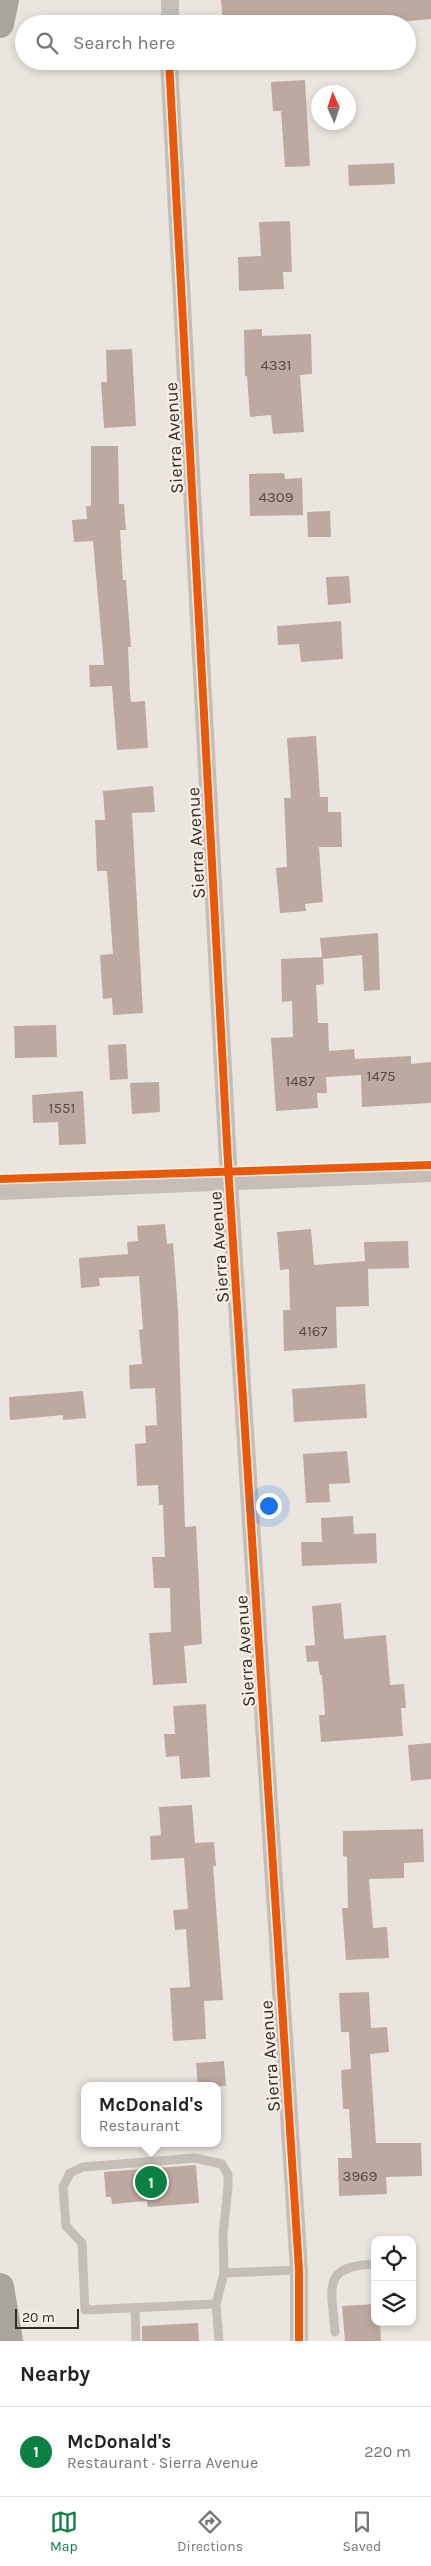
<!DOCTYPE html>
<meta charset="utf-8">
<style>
:root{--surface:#fff;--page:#f2f2f2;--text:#222;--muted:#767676;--line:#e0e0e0;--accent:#0b8043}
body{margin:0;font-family:Karla,sans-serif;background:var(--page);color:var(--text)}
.controls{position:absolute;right:15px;bottom:15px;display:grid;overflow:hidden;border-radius:10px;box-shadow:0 2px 8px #0003}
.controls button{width:45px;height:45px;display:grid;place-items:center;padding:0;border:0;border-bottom:1px solid var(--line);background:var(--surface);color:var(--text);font:25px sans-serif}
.compass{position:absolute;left:311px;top:85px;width:45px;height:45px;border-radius:50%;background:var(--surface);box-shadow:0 2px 8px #0003;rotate:357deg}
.scale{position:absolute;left:15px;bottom:12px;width:64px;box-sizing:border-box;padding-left:5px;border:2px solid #342b27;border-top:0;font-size:14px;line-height:18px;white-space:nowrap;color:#342b27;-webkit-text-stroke:4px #f8efe6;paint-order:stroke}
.you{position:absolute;left:268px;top:1505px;width:18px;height:18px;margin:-12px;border:4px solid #fff;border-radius:50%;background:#1a73e8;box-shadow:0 0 0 8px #1a73e833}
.badge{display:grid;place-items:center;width:32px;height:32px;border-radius:50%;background:var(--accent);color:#fff;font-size:16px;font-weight:700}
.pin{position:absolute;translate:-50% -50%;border:2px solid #fff;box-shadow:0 1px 5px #0006}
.popup{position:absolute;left:81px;top:2082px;width:140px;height:65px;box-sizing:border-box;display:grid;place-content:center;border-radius:10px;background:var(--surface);filter:drop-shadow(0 1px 4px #0005);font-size:16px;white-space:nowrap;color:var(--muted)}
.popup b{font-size:19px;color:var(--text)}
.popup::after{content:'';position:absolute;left:50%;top:100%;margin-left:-10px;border:10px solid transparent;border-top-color:var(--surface)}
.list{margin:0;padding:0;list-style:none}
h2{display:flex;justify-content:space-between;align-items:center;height:65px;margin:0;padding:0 20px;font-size:21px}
h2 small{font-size:16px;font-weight:400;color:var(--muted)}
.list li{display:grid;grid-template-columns:32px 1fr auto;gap:15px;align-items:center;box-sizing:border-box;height:90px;padding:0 20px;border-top:1px solid var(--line)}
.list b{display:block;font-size:19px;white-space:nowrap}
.list p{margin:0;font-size:16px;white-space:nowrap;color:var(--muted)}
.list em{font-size:16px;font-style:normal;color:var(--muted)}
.icon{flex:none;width:28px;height:28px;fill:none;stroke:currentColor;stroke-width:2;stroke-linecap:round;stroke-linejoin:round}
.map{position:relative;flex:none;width:431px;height:2341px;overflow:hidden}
.search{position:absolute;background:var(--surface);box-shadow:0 2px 8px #0003;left:15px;right:15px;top:15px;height:55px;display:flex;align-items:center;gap:12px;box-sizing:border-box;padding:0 18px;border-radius:28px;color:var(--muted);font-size:19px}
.sheet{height:155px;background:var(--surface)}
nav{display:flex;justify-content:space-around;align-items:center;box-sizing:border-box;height:70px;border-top:1px solid var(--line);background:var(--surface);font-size:14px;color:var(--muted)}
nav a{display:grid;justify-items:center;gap:2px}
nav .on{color:var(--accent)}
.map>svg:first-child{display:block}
.building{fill:#bea9a1}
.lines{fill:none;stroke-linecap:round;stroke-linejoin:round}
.service{stroke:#c4bdb8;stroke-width:9}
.minor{stroke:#c4bdb8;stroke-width:18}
.motorway{stroke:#aaa49e;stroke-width:28}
.cycleway-casing{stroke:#f8efe6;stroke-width:11}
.cycleway{stroke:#e8590c;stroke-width:8}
.labels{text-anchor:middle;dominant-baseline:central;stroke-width:4.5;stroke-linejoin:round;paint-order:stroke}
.number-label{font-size:15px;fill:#564a46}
.street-label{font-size:18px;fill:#342b27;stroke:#f8efe6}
</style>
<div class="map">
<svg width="431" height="2341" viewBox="0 0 431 2341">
<rect width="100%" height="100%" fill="#ebe5df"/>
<g class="building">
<path d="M221,0H431V19L396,22V24H328V18L272,24H223Z"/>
<path d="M305,80L310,166L285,167L281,111H273L271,82Z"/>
<path d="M394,163L395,184L349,186L348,165Z"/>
<path d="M290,221L292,272H283L284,289L239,291L238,257L261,256L259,222Z"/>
<path d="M262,329V336L311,334L312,374L300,375L304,432L273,434L271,415L250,417L247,376H245L244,330Z"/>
<path d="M132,349L136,426L104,428L101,382H107L106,350Z"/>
<path d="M91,446H118L119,504H124L126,530H120L123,580H126L131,647H128L130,694L131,702L145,701L148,748L117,750L112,686L90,687L89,665H104L93,541L74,542L72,520L87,519L86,506H91Z"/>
<path d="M284,473L285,479L302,478L303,515L250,516L249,474Z"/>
<path d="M330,511L331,537H308L307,512Z"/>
<path d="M349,576L351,603L328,605L326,577Z"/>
<path d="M341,621L343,659L301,662L299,644L278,645L277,626Z"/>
<path d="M316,736L320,797H328V812H341L342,847H319L323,902L305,904L306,911L280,913L276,868L287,867L284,798H291L287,738Z"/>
<path d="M153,786L155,812L132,813L143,1013L113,1015L112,998L103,999L100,955L113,954L107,871H97L95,820H105L103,791Z"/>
<path d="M378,933L380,990L364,991L362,955L323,959L324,984L316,985L318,1023H328L329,1051L354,1049L355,1059L411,1056V1064L431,1062V1103L362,1107L361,1075L326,1077L327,1093H317L318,1108L276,1111L271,1038L293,1037L292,1001L282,1002L281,959L322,957L320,938Z"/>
<path d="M56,1025L57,1057L15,1058L14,1026Z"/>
<path d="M126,1044L128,1079L110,1080L108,1045Z"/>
<path d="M159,1082L160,1112L132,1114L130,1083Z"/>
<path d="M83,1091L86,1144L59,1145L58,1122L33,1123L32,1095Z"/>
<path d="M165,1224L167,1244L173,1243L178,1310L185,1527L196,1526L202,1644L184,1646L187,1683L153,1685L149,1633L171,1632L170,1588H154L152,1557H165L163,1505H159L158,1485L137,1486L135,1444L146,1443L145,1426L157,1425L155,1388L130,1389L129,1365L142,1364L139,1330L143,1329L139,1276L99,1278L100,1286L81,1288L79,1258L128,1254L127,1242L138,1241L137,1226Z"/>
<path d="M311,1229L314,1265L365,1261L364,1242L408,1241L409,1268L368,1269L369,1306L336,1307L337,1348L284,1351L283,1310H290L289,1269L280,1270L277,1232Z"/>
<path d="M365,1384L367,1418L294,1422L292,1389Z"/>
<path d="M83,1391L86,1418L63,1420V1415L10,1420L9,1397Z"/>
<path d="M347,1451L350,1483L329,1484L330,1502L306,1503L303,1454Z"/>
<path d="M353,1516L354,1534L376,1533L377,1563L302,1566L301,1542H322L321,1518Z"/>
<path d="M341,1603L344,1639L386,1635L390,1685L404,1684L406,1708H401L403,1736L321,1742L319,1715H325L322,1675H320L318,1661L307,1662L305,1646L315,1645L312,1606Z"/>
<path d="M206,1704L210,1777L181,1779L179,1756L166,1757L164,1734H175L173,1706Z"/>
<path d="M431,1743V1779L411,1781L408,1745Z"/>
<path d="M192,1805L195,1843L214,1842L216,1866H213L223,2000L204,2001L206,2039L173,2041L170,1988L190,1987L186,1929L175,1930L173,1910L188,1909L184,1858L151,1860L150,1836L161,1835L159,1807Z"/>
<path d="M423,1829L424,1862L404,1863V1878L369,1879L373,1928L387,1927L389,1958L346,1960L342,1908H348L347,1857L343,1856V1831Z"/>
<path d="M369,1992L371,2028L387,2027L389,2052L370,2054L376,2143H421L422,2176L386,2177L387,2194L339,2196L338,2158H352L349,2109H343L341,2070L351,2069L349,2032H341L339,1993Z"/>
<path d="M224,2061L226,2086H198L196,2063Z"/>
<path d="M196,2165L199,2203L148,2207L147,2201L112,2204L111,2197H106L104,2172Z"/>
<path d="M375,2304V2322H380L381,2341H345L342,2306Z"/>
<path d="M198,2323L199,2341H142V2326Z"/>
</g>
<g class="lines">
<g class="service">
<path d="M224,2273L299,2270"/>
<path d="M216,2304L85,2310L82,2243L66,2226L63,2187L70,2173L83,2167L195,2158L222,2164L228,2175V2187L223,2235L224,2273L216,2304L219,2341"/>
<path d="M135,2308L136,2341"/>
<path d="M335,2332C332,2288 320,2266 375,2264"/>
</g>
<g class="minor">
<path d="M170,24V0"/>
<path d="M169,61L229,1181L299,2270V2341"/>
<path d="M0,1191L431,1173"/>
</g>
<g class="motorway">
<path d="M0,24L5,0"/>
<path d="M0,2287L9,2341"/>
</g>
<g class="cycleway-casing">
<g id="cycleway">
<path d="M169,61L229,1181L299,2270V2341"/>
<path d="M0,1179L431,1165"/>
</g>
</g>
<use href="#cycleway" class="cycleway"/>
</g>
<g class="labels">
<g class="number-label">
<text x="276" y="365">4331</text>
<text x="276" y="497">4309</text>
<text x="381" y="1076">1475</text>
<text x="300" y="1081">1487</text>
<text x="62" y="1108">1551</text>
<text x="313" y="1331">4167</text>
<text x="360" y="2176">3969</text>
</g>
<g class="street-label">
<text transform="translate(174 438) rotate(-93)">Sierra Avenue</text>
<text transform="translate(196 843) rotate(-93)">Sierra Avenue</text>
<text transform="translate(219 1247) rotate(-94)">Sierra Avenue</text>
<text transform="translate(245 1651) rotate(-94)">Sierra Avenue</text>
<text transform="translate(270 2056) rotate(-94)">Sierra Avenue</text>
</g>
</g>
</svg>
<div class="controls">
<button><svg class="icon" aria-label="locate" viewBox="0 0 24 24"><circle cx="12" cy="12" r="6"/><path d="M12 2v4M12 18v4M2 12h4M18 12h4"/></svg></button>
<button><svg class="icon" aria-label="layers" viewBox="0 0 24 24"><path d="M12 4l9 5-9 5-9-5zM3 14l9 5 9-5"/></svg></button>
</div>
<svg class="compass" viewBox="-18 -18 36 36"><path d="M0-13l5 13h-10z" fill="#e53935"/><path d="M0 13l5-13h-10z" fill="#767676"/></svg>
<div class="scale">20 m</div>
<div class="you"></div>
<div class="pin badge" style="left:151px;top:2182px">1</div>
<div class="popup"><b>McDonald's</b>Restaurant</div>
<div class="search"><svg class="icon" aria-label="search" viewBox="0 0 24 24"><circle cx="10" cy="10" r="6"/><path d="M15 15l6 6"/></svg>Search here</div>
</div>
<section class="sheet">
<h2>Nearby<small></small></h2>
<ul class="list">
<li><span class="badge">1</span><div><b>McDonald's</b><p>Restaurant · Sierra Avenue</p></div><em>220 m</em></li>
</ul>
</section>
<nav>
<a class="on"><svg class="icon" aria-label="map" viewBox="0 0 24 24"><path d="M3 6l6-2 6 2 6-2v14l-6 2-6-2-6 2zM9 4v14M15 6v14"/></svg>Map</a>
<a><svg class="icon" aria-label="directions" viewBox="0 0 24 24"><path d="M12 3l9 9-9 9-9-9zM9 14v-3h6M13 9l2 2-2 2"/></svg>Directions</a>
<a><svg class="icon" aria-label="saved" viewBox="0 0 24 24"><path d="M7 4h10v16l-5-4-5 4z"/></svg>Saved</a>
</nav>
